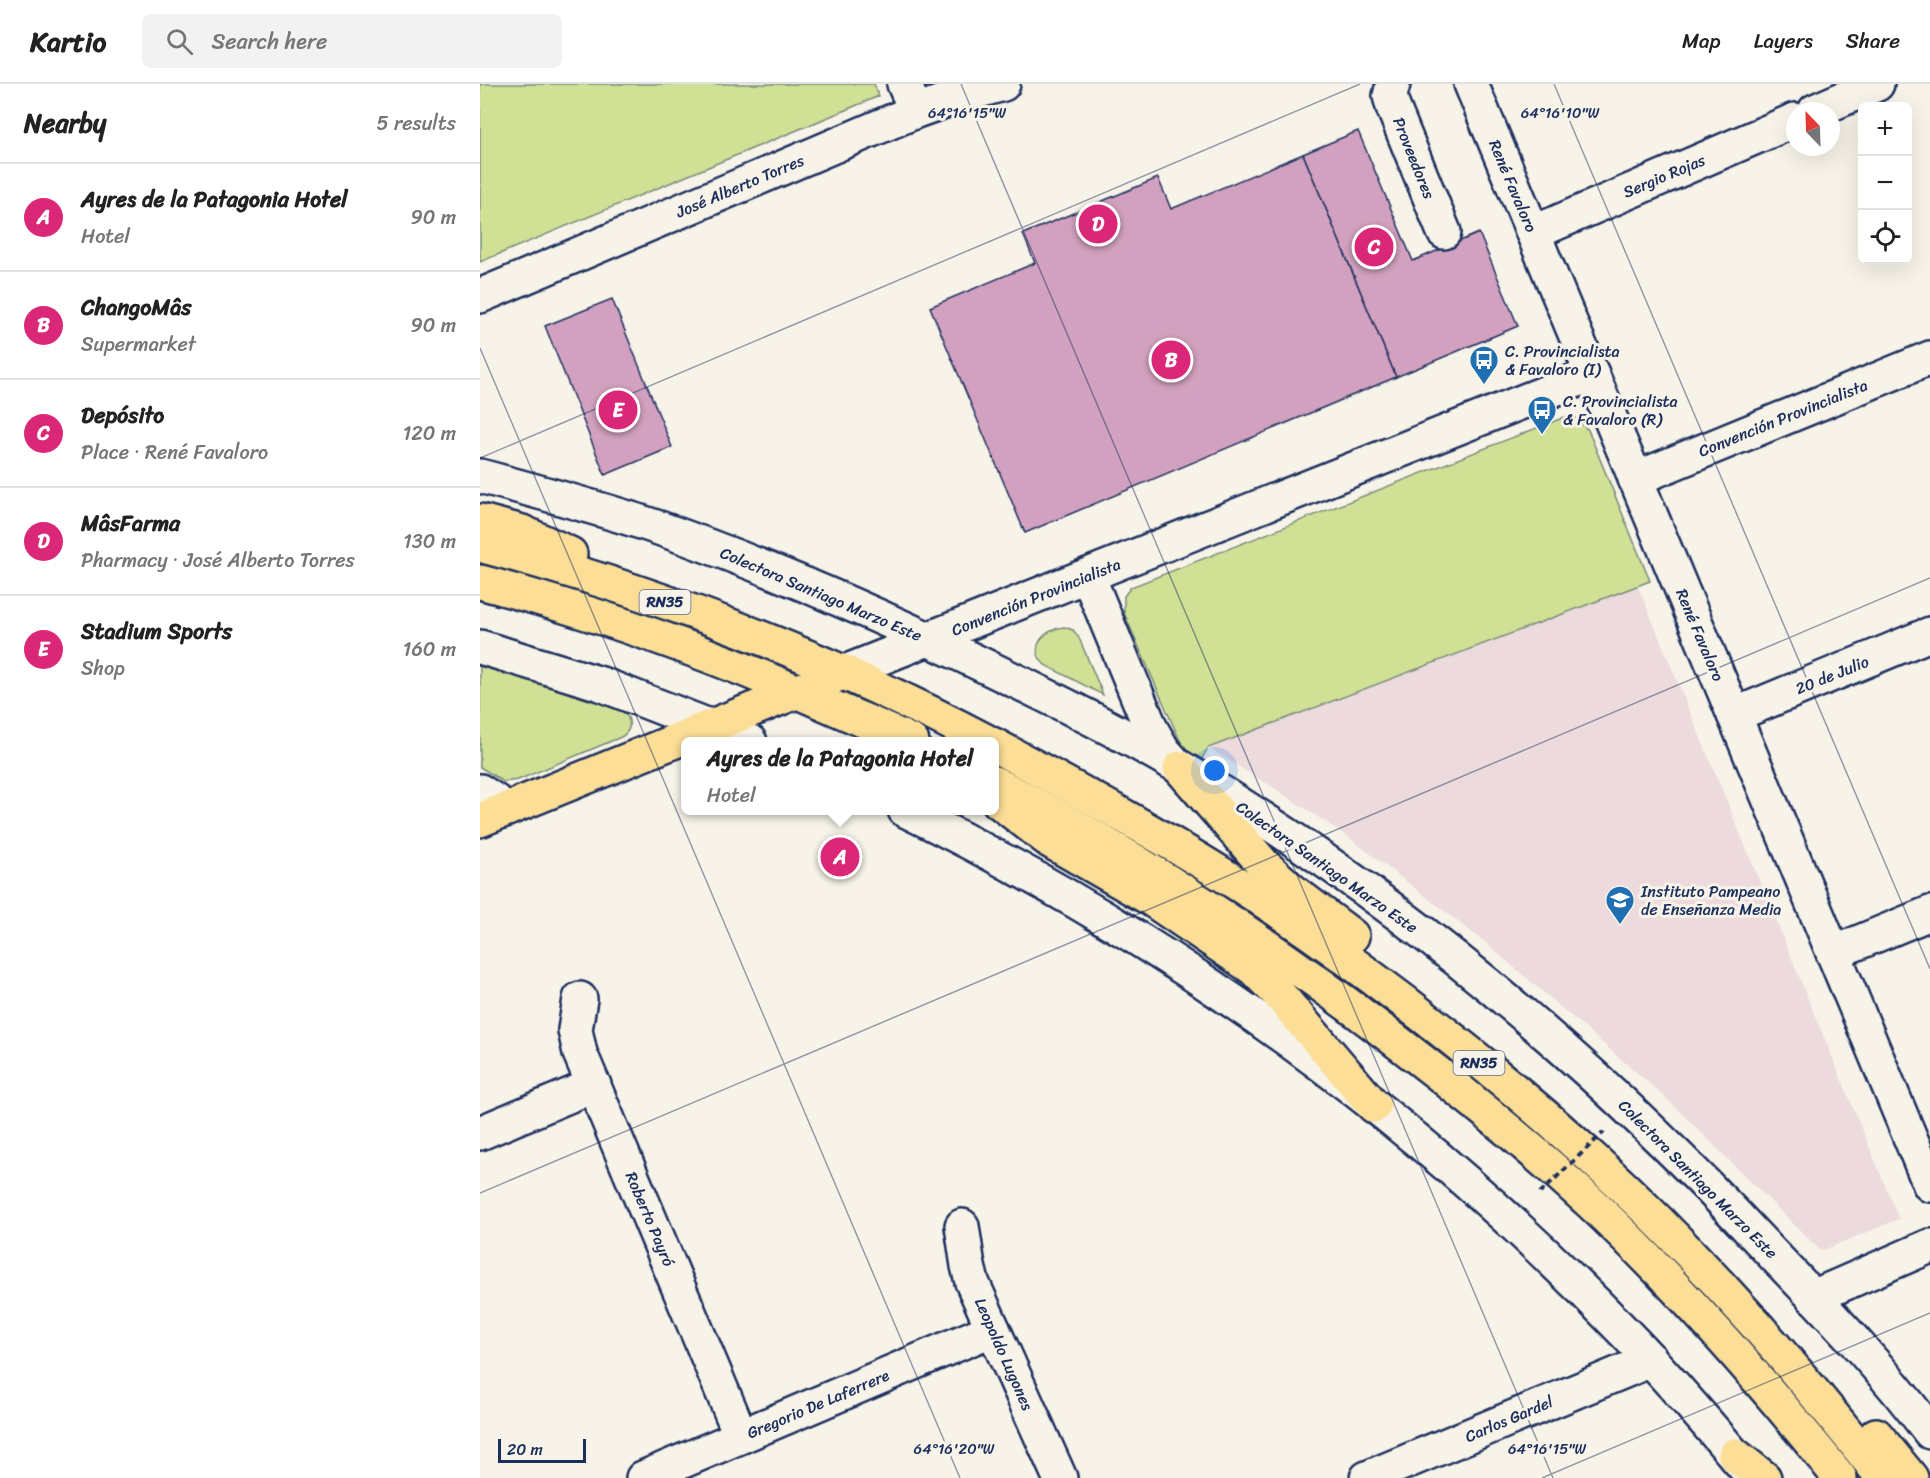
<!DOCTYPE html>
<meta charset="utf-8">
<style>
:root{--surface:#fff;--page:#f2f2f2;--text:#222;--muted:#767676;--line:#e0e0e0;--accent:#db2777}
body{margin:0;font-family:Sriracha,sans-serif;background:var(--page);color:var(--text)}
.controls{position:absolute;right:18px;top:18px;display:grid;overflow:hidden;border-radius:9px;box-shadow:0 6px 24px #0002}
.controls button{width:54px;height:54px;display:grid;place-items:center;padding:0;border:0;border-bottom:2px solid var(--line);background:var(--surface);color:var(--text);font:30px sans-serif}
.compass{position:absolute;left:1306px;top:18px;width:54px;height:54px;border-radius:50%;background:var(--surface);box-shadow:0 6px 24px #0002;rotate:337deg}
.scale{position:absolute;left:18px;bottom:15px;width:88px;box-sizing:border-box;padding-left:6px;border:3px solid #1b2f5e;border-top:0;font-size:16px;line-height:21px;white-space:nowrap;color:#1b2f5e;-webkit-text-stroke:4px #f7f3e8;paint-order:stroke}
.you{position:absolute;left:735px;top:687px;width:21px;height:21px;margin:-15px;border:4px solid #fff;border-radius:50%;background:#1a73e8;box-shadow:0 0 0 9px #1a73e833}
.badge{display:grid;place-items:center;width:39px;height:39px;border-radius:50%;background:var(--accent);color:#fff;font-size:20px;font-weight:700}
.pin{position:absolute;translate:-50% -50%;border:3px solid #fff;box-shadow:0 2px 6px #0006}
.popup{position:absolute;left:201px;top:653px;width:318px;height:78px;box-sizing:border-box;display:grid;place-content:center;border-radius:9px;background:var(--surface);filter:drop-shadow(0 2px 4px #0005);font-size:20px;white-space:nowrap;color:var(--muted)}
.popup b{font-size:22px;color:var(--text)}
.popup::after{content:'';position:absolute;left:50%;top:100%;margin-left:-12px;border:12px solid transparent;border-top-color:var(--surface)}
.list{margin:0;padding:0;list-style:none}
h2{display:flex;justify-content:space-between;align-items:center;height:78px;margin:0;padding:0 24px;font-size:26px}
h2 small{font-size:20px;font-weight:400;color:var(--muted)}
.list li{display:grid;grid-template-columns:39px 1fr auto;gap:18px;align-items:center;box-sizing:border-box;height:108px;padding:0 24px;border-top:2px solid var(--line)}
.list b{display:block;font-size:22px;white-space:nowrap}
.list p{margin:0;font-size:20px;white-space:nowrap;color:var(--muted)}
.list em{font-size:20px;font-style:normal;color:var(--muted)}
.icon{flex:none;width:33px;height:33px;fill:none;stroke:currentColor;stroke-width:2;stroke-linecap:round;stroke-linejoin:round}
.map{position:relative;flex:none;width:1450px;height:1394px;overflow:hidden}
header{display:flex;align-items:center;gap:36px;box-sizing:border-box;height:84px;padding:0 30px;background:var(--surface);border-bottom:2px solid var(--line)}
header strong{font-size:28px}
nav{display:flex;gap:33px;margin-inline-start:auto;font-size:21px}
.search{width:420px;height:54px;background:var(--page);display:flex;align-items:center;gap:15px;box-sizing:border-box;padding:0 21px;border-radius:9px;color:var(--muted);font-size:22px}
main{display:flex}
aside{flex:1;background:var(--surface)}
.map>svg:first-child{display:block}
.built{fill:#ecdadc}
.green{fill:#d0e195;stroke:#76887a;stroke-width:1.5}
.building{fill:#d2a1bf;stroke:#1b2f5e;stroke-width:1.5}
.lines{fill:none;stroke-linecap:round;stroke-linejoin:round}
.minor-casing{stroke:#1b2f5e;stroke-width:38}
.major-casing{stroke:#1b2f5e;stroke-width:38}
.highway-casing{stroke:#1b2f5e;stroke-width:38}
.minor{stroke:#f7f3e8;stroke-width:33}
.major{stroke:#fcde96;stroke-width:33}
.highway{stroke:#fcde96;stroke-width:33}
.path-bridge{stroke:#1b2f5e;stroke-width:4;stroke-dasharray:6 4.5;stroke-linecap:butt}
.ticks{fill:none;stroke:#1b2f5e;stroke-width:1.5;stroke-opacity:0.45}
.labels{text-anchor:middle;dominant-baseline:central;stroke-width:6;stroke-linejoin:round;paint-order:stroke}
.shield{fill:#f7f3e8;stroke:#5d6a87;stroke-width:1.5}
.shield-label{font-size:15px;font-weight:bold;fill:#1b2f5e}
.street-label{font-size:16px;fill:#1b2f5e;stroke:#f7f3e8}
.poi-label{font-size:16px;fill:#1b2f5e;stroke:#f7f3e8;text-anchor:start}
.ticks-label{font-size:15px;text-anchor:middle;fill:#1b2f5e;stroke:#f7f3e8;stroke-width:6;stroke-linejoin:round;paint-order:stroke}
</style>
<header>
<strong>Kartio</strong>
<div class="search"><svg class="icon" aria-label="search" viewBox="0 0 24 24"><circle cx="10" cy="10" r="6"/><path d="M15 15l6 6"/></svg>Search here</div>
<nav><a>Map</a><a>Layers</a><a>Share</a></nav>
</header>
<main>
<aside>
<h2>Nearby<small>5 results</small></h2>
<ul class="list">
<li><span class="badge">A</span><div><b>Ayres de la Patagonia Hotel</b><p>Hotel</p></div><em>90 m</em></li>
<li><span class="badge">B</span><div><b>ChangoMâs</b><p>Supermarket</p></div><em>90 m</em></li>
<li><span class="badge">C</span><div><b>Depósito</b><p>Place · René Favaloro</p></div><em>120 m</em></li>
<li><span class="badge">D</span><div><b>MâsFarma</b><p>Pharmacy · José Alberto Torres</p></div><em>130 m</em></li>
<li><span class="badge">E</span><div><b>Stadium Sports</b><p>Shop</p></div><em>160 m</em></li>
</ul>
</aside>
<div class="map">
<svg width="1450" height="1394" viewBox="0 0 1450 1394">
<rect width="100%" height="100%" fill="#f7f3e8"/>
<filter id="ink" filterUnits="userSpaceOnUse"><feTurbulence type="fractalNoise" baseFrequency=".0167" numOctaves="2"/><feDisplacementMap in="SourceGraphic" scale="12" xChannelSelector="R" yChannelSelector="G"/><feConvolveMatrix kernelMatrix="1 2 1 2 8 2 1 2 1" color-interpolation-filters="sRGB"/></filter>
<g filter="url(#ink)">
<path class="built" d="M1158,502L1419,1135L1341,1167L1184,1012L1006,859L871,755L796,705L728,664Z"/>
<g class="green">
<path d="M0,0H394L399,12L0,178Z"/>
<path d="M1085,333L1096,334L1108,346L1170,497L728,664L720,678L704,666L644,529V512L651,503Z"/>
<path d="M584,543L593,546L599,554L623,611L565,581C547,564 564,545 584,543Z"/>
<path d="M0,582L50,596L142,627C152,634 152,647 141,653L38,696L24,698L0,683Z"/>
</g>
<g class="building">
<path d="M878,47L933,177L999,149L1038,242L916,293L823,70Z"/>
<path d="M823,70L916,293L545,449L450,223L555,179L543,150L678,94L691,125Z"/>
<path d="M132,215L192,363L125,391L65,242Z"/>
</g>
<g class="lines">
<g class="minor-casing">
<g id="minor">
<path d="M424,0L436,27"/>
<path d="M913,0L910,12L913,23L964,148"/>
<path d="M991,0L1450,1101"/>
<path d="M1335,27L1397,0"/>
<path d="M1053,149L1315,36"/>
<path d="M0,212L436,27L470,15L523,0"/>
<path d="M0,392C60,408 120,424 179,444C283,481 383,524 482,571C557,607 632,643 703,685C919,814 1114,979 1285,1162C1342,1222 1400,1281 1450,1348"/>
<path d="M1155,395L1450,274"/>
<path d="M608,492L671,645L683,666L692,676"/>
<path d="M0,563L121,600L270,658"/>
<path d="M365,588L1112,290"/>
<path d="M1254,631L1450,550"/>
<path d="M0,707L27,725"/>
<path d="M425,726C694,857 939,1035 1146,1250C1191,1296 1232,1345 1273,1393"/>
<path d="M1353,869L1450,829"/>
<path d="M100,915L95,946L100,969L261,1352"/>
<path d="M0,1049L114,1001"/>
<path d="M482,1142L488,1182L492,1198L580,1394"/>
<path d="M1333,1213L1450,1162"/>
<path d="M163,1394L513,1245"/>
<path d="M887,1394L1171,1276"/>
</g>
</g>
<g class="major-casing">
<path id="major" d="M0,736L365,588"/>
</g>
<g class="highway-casing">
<g id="highway">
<path d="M0,437L42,448L90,470"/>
<path d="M0,461C176,508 346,573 508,658"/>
<path d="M0,498C123,530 241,573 357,625C382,636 407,646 432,658"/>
<path d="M514,661C607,711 699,761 787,819C901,896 1011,982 1113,1075C1220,1172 1314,1281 1403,1394"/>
<path d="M700,684L784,781L815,809L872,852"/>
<path d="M514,699C660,773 795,863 924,963C988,1012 1051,1064 1111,1119C1201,1204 1283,1298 1360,1394"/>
<path d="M518,717L570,757L671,815L773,884L796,907L894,1022"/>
<path d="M1396,1351L1431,1394"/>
<path d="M1255,1371L1284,1394"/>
</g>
</g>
<use href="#minor" class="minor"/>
<use href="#major" class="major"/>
<use href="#highway" class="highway"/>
<path class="path-bridge" d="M1060,1109L1124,1048"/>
</g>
</g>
<path class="ticks" d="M481,0L1073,1394M1074,0L1450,885M0,264L480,1394M0,374L880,0M0,1109L1450,494M1062,1394L1450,1229"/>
<defs>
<g id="bus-pin" transform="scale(1.5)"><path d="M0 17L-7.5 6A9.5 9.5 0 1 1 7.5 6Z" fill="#1f6fb2" stroke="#f7f3e8"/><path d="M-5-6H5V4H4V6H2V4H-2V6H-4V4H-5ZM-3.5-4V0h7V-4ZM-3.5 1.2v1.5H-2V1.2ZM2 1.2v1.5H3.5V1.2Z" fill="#fff"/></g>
<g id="school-pin" transform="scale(1.5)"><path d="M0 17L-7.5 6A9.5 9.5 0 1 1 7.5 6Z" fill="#1f6fb2" stroke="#f7f3e8"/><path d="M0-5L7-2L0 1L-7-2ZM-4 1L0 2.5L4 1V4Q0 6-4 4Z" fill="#fff"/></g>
</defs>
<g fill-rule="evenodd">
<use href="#bus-pin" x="1004" y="276"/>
<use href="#bus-pin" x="1062" y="326"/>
<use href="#school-pin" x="1140" y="816"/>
</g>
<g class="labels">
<g class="shield">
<rect x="159.5" y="506" width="51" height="24" rx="4.5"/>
<rect x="973.5" y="967" width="51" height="24" rx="4.5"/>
</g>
<g class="shield-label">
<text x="185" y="518">RN35</text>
<text x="999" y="979">RN35</text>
</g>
<g class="street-label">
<text transform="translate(934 74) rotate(68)">Proveedores</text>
<text transform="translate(1184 92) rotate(-23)">Sergio Rojas</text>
<text transform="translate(260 102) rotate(-23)">José Alberto Torres</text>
<text transform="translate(1033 102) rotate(67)">René Favaloro</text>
<text transform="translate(1303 334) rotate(-22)">Convención Provincialista</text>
<text transform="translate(341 510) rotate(23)">Colectora Santiago Marzo Este</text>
<text transform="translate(556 513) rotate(-22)">Convención Provincialista</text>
<text transform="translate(1220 551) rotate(67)">René Favaloro</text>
<text transform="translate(1352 591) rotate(-22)">20 de Julio</text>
<text transform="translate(847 783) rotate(35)">Colectora Santiago Marzo Este</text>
<text transform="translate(1218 1095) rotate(45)">Colectora Santiago Marzo Este</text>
<text transform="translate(170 1135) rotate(67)">Roberto Payró</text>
<text transform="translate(524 1270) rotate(66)">Leopoldo Lugones</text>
<text transform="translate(338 1320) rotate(-23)">Gregorio De Laferrere</text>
<text transform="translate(1029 1335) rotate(-23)">Carlos Gardel</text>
</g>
<g class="poi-label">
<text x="1025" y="267">C. Provincialista<tspan x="1025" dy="18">&amp; Favaloro (I)</tspan></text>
<text x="1083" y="317">C. Provincialista<tspan x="1083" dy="18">&amp; Favaloro (R)</tspan></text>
<text x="1161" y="807">Instituto Pampeano<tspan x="1161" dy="18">de Enseñanza Media</tspan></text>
</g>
</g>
<g class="ticks-label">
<text x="487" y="34">64°16'15"W</text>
<text x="1080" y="34">64°16'10"W</text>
<text x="474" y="1370">64°16'20"W</text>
<text x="1067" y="1370">64°16'15"W</text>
</g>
</svg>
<div class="controls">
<button>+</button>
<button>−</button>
<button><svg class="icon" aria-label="locate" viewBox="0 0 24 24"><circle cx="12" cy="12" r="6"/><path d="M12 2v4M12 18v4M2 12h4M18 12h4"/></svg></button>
</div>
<svg class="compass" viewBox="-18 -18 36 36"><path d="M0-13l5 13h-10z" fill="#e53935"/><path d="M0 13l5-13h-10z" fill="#767676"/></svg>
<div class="scale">20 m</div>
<div class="you"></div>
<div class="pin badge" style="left:360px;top:773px">A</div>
<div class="popup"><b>Ayres de la Patagonia Hotel</b>Hotel</div>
<div class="pin badge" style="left:691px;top:276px">B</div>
<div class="pin badge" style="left:894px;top:163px">C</div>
<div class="pin badge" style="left:618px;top:140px">D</div>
<div class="pin badge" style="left:138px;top:326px">E</div>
</div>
</main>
